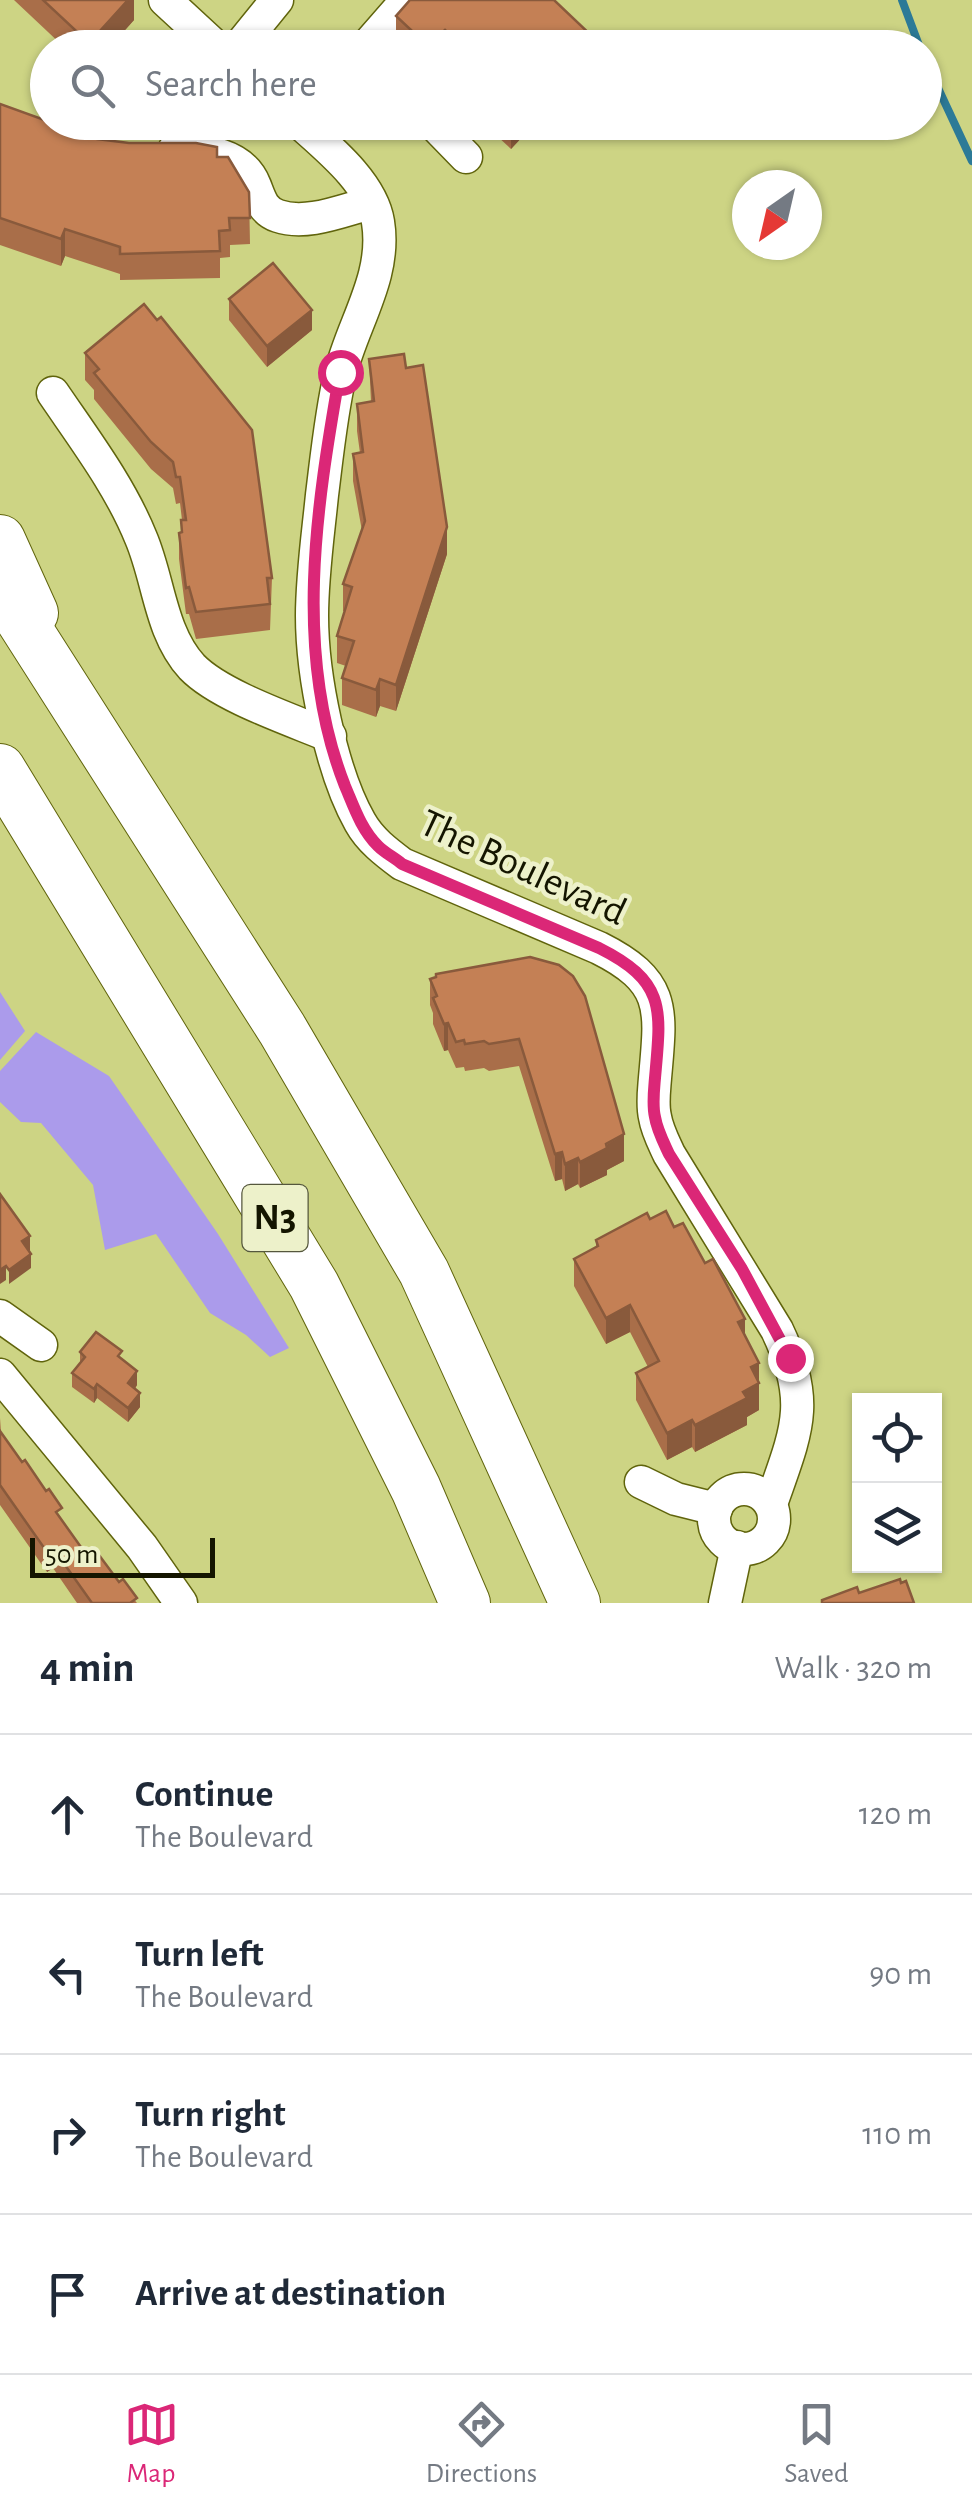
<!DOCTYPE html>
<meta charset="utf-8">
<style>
:root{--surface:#fff;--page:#f6f6f7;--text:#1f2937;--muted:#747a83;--line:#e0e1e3;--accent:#db2777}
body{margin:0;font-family:"Alegreya Sans",sans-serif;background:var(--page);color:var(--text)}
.controls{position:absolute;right:30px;bottom:30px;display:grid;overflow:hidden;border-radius:0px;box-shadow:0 2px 8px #0004}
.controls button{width:90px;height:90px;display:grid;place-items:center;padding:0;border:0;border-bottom:2px solid var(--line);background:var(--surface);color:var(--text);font:50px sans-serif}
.compass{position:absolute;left:732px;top:170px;width:90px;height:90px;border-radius:50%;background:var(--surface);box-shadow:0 2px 8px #0004;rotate:214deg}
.scale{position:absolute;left:30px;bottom:25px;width:185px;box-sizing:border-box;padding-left:10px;border:5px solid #141500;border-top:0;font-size:28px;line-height:35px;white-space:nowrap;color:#141500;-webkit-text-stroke:8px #edf1ca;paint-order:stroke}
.stop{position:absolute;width:30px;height:30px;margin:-22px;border:8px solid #db2777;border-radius:50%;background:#fff}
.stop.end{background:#db2777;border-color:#fff;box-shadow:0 2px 10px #0008}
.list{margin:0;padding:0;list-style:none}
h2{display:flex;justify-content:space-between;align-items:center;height:130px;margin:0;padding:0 40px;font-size:42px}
h2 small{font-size:32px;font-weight:400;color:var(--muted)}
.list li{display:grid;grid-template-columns:65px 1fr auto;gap:30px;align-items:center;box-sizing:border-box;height:160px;padding:0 40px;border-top:2px solid var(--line)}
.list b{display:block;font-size:38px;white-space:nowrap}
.list p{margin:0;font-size:32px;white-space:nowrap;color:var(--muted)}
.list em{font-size:32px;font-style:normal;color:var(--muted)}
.icon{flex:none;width:55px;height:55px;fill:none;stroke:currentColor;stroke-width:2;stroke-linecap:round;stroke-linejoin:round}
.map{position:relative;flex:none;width:972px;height:1603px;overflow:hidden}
.search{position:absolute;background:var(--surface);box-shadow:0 2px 8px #0004;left:30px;right:30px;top:30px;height:110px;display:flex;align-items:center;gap:25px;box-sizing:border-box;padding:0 35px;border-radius:55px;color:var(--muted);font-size:38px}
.sheet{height:770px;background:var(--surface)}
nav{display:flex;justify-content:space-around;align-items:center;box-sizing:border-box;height:140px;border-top:2px solid var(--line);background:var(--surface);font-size:28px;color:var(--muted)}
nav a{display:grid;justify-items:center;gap:5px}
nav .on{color:var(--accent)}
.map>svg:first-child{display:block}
.green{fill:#ab9beb}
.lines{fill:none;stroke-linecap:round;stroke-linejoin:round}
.stream{stroke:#2c7a97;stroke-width:8}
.minor-casing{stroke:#60640c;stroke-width:35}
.highway-casing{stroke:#60640c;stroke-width:52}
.minor{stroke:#fff;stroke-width:32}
.highway{stroke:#fff;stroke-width:50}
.wall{fill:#a96e49}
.shaded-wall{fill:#895a3c}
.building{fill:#c48055;stroke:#895a3c;stroke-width:2.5}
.route{stroke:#db2777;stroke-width:12}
.labels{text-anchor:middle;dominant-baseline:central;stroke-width:9;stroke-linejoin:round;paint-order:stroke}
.shield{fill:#edf1ca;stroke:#55573d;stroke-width:2.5}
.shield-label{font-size:38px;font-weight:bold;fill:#141500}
.street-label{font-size:40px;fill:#141500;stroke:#edf1ca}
</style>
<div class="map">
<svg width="972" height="1603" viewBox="0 0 972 1603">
<rect width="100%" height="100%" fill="#cdd484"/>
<g class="green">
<path d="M0,992L25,1031L0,1060Z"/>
<path d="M36,1032L109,1076L218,1234L289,1348L270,1357L246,1335L210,1313L156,1234L105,1250L93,1185L41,1123L21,1122L0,1102V1071Z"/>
</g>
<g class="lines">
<g class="stream">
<path d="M902,0L920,48"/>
<path d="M924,58L972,161"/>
</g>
<g class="minor-casing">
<g id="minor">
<path d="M165,0L217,48"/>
<path d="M238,48L277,0"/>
<path d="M365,48L407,0"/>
<path d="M299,122C328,148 372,183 378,222C387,277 352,324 340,375C331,414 327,455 322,495C318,535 312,576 312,616C312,675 331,771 360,822C370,840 386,852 402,864L599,948C667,982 661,1010 655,1078C654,1091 652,1105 655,1117C657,1130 664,1143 669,1154L777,1330C812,1403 796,1432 771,1504"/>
<path d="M432,122L466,157"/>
<path d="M174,150C205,150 242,153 255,186C260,199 263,211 278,216C307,226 343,210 371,203"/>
<path d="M53,393C85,440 120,486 141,538C159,580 160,632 192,667C220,696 292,720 330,736"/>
<path d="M0,1316L41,1345"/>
<path d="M0,1375L142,1547L181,1603"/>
<path d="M641,1482L676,1499L716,1509"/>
<circle cx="744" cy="1519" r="30"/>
<path d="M725,1603L737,1547"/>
</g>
</g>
<g class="highway-casing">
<g id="highway">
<path d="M0,540L33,613"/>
<path d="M0,587L282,1029L424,1272L575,1603"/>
<path d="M0,769L314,1285L416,1489L465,1603"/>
</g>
</g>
<use href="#minor" class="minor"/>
<use href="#highway" class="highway"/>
</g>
<g class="wall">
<path d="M14,0H134V20L109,48H65Z"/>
<path d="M396,16L593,48H402L396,42Z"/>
<path d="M0,104L97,139L217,157L249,192L250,244L230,245V257L220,258V278L120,280V274L65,256L61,266L0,245Z"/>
<path d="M482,122H536L511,149Z"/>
<path d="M229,299L312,330L267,367L229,320Z"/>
<path d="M85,353L272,578L270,630L196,639L189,614H186L179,559V533L181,532L182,520L180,503L176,504L173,488L151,469L94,399V390L85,380Z"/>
<path d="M369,359L406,368L447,554L396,711L380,706L376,717L342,705V678L346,666L337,663V636L345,611H343V584L362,531L353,481V454L360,453L357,431V404L371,402Z"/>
<path d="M530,957L624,1161L607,1170V1175L580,1188L578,1184L565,1191L562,1179L555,1181L519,1066L489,1071L484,1068L465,1071L464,1067L456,1068L448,1050L444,1051L433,1024V1013L430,1005V979Z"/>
<path d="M650,1219L674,1227L745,1336L759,1363V1410L747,1417V1425L695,1452L692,1447L667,1460L636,1400V1373L648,1367L630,1332L606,1344L574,1286V1259L596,1247V1240Z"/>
<path d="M80,1352L122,1359L137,1385L135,1389L140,1407L128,1422L97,1398L94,1403L72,1387V1373L80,1363Z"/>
<path d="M0,1418L1,1432L88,1557L119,1582L137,1603H77L53,1568L47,1572L0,1505Z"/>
</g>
<g class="shaded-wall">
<path d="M128,0H134V20L109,48H89V43Z"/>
<path d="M445,30V48H427V45Z"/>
<path d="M593,37V48H583Z"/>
<path d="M536,122L511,149V123Z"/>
<path d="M65,229V256L61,266V239Z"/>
<path d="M312,310V330L267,367V346Z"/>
<path d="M447,527V554L396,711V685Z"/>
<path d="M380,679V706L376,717V690Z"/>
<path d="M448,1023V1050L444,1051V1024Z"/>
<path d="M624,1134V1161L607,1170V1175L580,1188V1162Z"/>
<path d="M562,1152V1179L555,1181V1154Z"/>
<path d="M578,1158V1184L565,1191V1164Z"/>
<path d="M30,1236V1250L22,1255V1241Z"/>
<path d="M31,1254V1268L9,1284V1270Z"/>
<path d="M6,1266V1280L0,1284V1270Z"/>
<path d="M630,1305V1332L606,1344V1318Z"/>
<path d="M745,1319V1345L738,1322Z"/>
<path d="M759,1363V1410L747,1417V1425L695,1452V1425L743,1392L751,1367Z"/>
<path d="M137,1371V1385L128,1398V1383Z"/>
<path d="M97,1384V1398L94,1403V1389Z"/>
<path d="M140,1393V1407L128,1422V1408Z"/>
<path d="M692,1420V1447L667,1460V1433Z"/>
<path d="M53,1548V1568L47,1572V1552Z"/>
</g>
<g class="building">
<path d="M43,0H128L89,43Z"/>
<path d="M410,0H554L593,37L583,48H465L445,30L427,45L396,16Z"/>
<path d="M0,104L97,139L129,143H196L217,147V157H228L249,192L250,218H229L230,230L219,231L220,251L120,254V247L65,229L61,239L0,218Z"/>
<path d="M273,263L312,310L267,346L229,299Z"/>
<path d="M144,304L157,320L161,317L252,430L272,578H267L270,604L196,612L189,587L186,588L179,533L182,532L181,520H186L180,477H176L173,462L151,442L94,373L99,369L85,353Z"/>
<path d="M404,354L406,368L423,365L447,527L396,685L380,679L376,690L342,678L354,641L337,636L352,587L343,584L365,521L353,454L363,452L357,404L374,401L369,359Z"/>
<path d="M530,957L559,965L573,976L585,996L624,1134L606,1144L607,1148L580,1162L578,1158L565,1164L562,1152L555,1154L519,1039L489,1044L484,1041L465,1044L464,1040L456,1042L448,1023L444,1024L433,998L437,996L430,979L436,977V974Z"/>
<path d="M0,1194L30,1236L22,1241L31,1254L9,1270L6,1266L0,1270Z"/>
<path d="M666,1211L674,1227L683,1223L705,1263L713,1259L745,1319L738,1322L759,1363L751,1367L759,1383L743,1392L747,1398L695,1425L692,1420L667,1433L636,1373L659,1361L630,1305L606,1318L574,1259L598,1246L596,1240L647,1213L650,1219Z"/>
<path d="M96,1332L122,1351L118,1356L137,1371L128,1383L140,1393L128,1408L97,1384L94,1389L72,1373L85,1357L80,1352Z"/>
<path d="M0,1431L22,1462L25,1460L46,1491L49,1489L62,1508L56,1512L88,1557L96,1551L119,1582L123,1579L137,1598L130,1603H92L53,1548L47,1552L0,1485Z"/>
<path d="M900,1579L901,1583L906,1581L914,1603H822V1600L857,1587L859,1593Z"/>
</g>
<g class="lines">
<path class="route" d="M340,372C316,508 293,654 345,786C354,807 361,829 378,846C385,853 395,858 402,864L599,948C667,982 661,1010 655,1078C654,1090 652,1105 655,1117C657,1130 664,1143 669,1154L742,1269L790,1358"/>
</g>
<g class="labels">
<rect class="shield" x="242.5" y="1185" width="65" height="66" rx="8"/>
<g class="shield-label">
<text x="275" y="1218">N3</text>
</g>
<g class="street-label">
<text transform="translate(523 868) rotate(25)">The Boulevard</text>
</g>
</g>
</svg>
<div class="controls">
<button><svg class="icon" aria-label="locate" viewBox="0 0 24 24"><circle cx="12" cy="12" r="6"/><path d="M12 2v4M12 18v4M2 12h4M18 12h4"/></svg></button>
<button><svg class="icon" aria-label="layers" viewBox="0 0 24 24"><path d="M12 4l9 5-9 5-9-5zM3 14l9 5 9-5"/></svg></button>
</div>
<svg class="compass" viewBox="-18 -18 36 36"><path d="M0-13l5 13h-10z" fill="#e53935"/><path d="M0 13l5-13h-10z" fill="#747a83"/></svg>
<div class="scale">50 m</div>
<div class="stop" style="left:340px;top:372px"></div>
<div class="stop end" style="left:790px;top:1358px"></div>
<div class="search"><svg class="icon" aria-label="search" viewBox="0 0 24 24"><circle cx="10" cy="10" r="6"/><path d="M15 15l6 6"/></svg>Search here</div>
</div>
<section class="sheet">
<h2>4 min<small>Walk · 320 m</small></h2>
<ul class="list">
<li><svg class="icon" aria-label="ahead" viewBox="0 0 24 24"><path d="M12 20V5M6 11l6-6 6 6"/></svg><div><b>Continue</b><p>The Boulevard</p></div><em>120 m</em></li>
<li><svg class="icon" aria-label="left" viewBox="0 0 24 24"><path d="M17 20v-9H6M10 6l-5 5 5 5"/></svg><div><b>Turn left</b><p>The Boulevard</p></div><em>90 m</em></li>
<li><svg class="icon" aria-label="right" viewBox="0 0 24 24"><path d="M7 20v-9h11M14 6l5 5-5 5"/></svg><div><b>Turn right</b><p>The Boulevard</p></div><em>110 m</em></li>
<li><svg class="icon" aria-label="arrive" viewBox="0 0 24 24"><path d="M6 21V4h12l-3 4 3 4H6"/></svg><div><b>Arrive at destination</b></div></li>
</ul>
</section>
<nav>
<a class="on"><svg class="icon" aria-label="map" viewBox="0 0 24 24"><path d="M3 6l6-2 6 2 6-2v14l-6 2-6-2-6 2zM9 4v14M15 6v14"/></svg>Map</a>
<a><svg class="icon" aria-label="directions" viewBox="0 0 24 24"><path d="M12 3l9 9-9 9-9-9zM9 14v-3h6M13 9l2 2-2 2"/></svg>Directions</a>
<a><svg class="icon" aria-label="saved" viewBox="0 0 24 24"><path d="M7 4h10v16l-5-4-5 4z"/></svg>Saved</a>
</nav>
